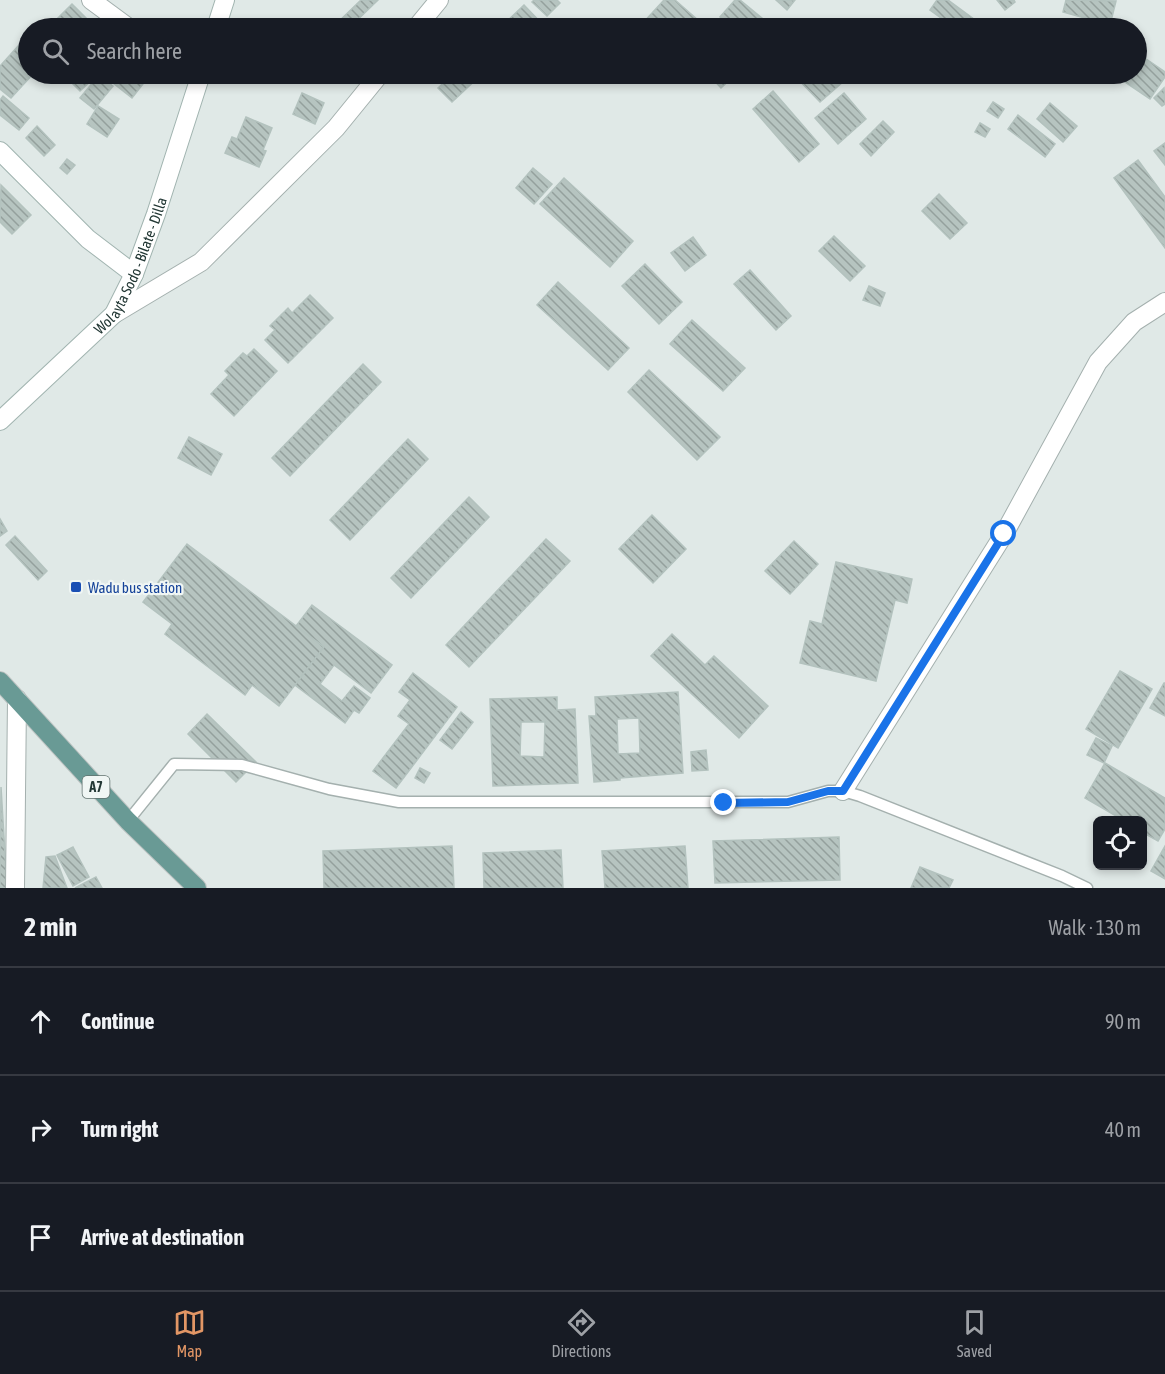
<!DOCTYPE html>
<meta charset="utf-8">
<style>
:root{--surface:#171b24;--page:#20242c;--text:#f1f3f6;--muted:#9ea1a6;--line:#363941;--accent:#e29665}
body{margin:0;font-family:"Asap Condensed",sans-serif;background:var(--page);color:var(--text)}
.controls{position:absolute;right:18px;bottom:18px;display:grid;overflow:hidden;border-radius:9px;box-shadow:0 3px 9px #0003}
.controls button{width:54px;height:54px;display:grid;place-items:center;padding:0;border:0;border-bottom:2px solid var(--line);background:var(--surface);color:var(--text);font:30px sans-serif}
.stop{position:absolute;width:18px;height:18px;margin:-14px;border:4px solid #1a73e8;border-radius:50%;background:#fff}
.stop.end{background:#1a73e8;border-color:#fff;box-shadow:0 2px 6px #0008}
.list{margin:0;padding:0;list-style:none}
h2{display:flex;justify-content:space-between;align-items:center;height:78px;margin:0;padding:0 24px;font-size:26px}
h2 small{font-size:20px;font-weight:400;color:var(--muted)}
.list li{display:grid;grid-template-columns:39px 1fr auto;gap:18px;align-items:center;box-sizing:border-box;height:108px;padding:0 24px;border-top:2px solid var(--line)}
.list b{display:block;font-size:22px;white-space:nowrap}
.list em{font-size:20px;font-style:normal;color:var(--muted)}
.icon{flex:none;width:33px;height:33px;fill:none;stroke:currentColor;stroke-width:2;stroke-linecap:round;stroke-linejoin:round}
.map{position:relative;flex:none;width:1165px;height:888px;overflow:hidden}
.search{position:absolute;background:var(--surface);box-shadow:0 3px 9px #0003;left:18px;right:18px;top:18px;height:66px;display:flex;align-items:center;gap:15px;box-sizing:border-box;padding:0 21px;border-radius:33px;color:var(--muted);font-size:22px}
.sheet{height:402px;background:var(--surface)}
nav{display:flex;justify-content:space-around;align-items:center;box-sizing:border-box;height:84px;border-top:2px solid var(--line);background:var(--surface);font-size:16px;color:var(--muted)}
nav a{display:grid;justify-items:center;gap:3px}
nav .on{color:var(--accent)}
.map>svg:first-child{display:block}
.building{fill:url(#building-back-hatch);stroke:#b3c2be;stroke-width:1.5;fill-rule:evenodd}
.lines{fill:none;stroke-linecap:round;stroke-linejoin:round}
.service-casing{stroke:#a4b0ae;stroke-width:13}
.minor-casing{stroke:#a4b0ae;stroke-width:20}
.secondary-casing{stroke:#a1b4b0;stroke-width:20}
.primary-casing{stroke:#bdc3c2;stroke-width:20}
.service{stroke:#fff;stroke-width:10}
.minor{stroke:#fff;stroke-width:18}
.secondary{stroke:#fff;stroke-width:18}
.primary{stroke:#699a95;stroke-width:18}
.route{stroke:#1a73e8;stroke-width:8}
.transit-dot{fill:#1a4fb4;stroke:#f0f6f4;stroke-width:2}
.labels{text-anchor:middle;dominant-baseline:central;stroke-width:4.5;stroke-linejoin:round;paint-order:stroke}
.shield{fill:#f0f6f4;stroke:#60716e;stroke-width:1.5}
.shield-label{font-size:14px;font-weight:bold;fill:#233835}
.street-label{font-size:15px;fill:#233835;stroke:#f0f6f4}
.transit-label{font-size:15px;fill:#164399;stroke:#f0f6f4;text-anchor:start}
</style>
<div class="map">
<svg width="1165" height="888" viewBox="0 0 1165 888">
<defs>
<pattern id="building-back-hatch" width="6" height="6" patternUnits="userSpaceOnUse" patternTransform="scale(1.5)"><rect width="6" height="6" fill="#b6c4c0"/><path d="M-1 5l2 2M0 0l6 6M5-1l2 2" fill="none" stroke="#94a09d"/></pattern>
</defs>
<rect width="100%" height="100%" fill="#e0e9e7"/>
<g class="building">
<path d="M361,0H378L349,28H332Z"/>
<path d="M534,0H557L560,3L547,16L532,2Z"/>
<path d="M664,0H675L707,28H643L640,26Z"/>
<path d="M735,0H740L774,28H734L720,17Z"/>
<path d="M776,0H795L787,10Z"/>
<path d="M937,0H948L986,28H955L930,10Z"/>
<path d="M997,0H1014L1015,2L1005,10Z"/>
<path d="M1066,0L1116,1L1110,25L1063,12Z"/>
<path d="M72,4L90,22L84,28H55L51,25Z"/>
<path d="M524,5L546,28H500Z"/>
<path d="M40,21L48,28H34Z"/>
<path d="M935,21L944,26L943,28H931Z"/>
<path d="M18,46L28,56V74H33L11,98L0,89V66Z"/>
<path d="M1136,52L1165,72V77L1150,99L1116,76L1117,74H1136Z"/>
<path d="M70,74H94L96,76L80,91L66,77Z"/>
<path d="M106,74H148L150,75L132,98L104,76Z"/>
<path d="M453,74H482L452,102L438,88Z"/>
<path d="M708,74H736L721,88Z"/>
<path d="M793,74H837L844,81L820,102Z"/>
<path d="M99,75L113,86L94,109L80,98Z"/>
<path d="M1164,88L1165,104L1162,106L1154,98Z"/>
<path d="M773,91L819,144L799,162L753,109Z"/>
<path d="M302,93L324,103L315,124L293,114Z"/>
<path d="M844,93L866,119L838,144L815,118Z"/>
<path d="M3,96L29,118L19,130L0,115V100Z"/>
<path d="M993,102L1004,109L998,118L987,111Z"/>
<path d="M1050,103L1077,126L1063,142L1037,119Z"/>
<path d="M98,106L119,119L107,137L87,124Z"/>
<path d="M1018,115L1055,144L1045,157L1008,129Z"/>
<path d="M246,117L272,128L263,150L266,151L259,167L225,153L232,137L237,139Z"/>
<path d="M883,121L894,132L871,156L860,144Z"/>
<path d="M980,123L990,129L985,137L975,132Z"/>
<path d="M37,126L55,145L44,156L26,138Z"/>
<path d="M1165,143V165L1154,151Z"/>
<path d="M67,159L75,165L67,174L60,168Z"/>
<path d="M1138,160L1165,197V248L1114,178Z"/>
<path d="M533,168L552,184L534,204L516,188Z"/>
<path d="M564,178L633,241L610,267L540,204Z"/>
<path d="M1,185L31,215L12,234L0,222Z"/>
<path d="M939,194L967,223L950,239L922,211Z"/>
<path d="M834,236L865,266L850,281L819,251Z"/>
<path d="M693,237L706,255L685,271L671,253Z"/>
<path d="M645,264L682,302L659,324L622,286Z"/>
<path d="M750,270L791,316L776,330L734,284Z"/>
<path d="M558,282L629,348L608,370L537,305Z"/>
<path d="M869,286L885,293L880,306L863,300Z"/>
<path d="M310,295L333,318L288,363L265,340L275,330L270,326L288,308L292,313Z"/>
<path d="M692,320L745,368L723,391L670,344Z"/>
<path d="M254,349L277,371L234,416L211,394L229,375L225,371L243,353L247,356Z"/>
<path d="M363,364L381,382L290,476L272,458Z"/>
<path d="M649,370L720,437L697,460L628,392Z"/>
<path d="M189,437L222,454L211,475L178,458Z"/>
<path d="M408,439L428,459L350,540L330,520Z"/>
<path d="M469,497L489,517L411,598L391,578Z"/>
<path d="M652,515L686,549L653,583L619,549Z"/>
<path d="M0,519L7,531L0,536Z"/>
<path d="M15,536L47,571L38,580L6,545Z"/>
<path d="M546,539L570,561L469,667L446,645Z"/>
<path d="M794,541L818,564L790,594L765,571Z"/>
<path d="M187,544L324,647L279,706L252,685L245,695L165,634L172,624L143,602Z"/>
<path d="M836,562L912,579L907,603L895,600L876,681L800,663L810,621L822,624Z"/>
<path d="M312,605L392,665L371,693L334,665L320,684L342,701L354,686L370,698L359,713L354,710L345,723L295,685L324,647L296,626Z"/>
<path d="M672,634L705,665L714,656L768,706L739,738L651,656Z"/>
<path d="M1120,671L1152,689L1118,748L1086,729Z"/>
<path d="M413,673L457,707L396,788L373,771L409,724L398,716L410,700L399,692Z"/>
<path d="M1164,683H1165V716L1150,708Z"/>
<path d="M678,692L683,773L620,778V780L594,782L589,716H596L595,697ZM639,718L640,753L618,754L617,719Z"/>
<path d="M557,697V710L575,709L578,783L493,786L490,699ZM521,722H545L544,757L520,756Z"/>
<path d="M461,712L473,722L452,749L440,740Z"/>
<path d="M207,714L256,762L236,782L188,734Z"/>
<path d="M1096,738L1112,746L1104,763L1087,755Z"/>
<path d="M706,750L708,770L692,771L691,752Z"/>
<path d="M1105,763L1165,798V829L1158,841L1142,832V820H1123L1085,798Z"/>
<path d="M420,768L430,773L424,783L415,778Z"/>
<path d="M1,787L7,888H0Z"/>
<path d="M839,837L840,880L715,883L713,841Z"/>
<path d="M452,846L454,888H324L323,851Z"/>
<path d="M685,846L688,888H605L602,851Z"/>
<path d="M1165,846V879L1151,871Z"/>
<path d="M73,847L89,877L73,886L57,855Z"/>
<path d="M561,850L563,888H484L483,853Z"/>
<path d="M55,856L67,888H43L46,857Z"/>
<path d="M920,867L953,880L949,888H911Z"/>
<path d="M96,877L102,888H75Z"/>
</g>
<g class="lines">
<g class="service-casing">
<path id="service" d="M128,821L174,764L242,765L329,789L399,802H788L828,791H843L860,796L1062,876L1087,888"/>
</g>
<g class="minor-casing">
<g id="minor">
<path d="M91,0L129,28"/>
<path d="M416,28L439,0"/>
<path d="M114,314L201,262L336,128L380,74"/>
<path d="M843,791L1004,534L1098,362L1134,322L1165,302"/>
<path d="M15,888L17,699"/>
</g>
</g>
<g class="secondary-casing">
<g id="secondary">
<path d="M216,28L225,0"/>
<path d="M0,151L88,239L134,274"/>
<path id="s1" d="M0,421L114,314L134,274L156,214L201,74"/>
</g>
</g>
<g class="primary-casing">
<path id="primary" d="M0,681L128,821L197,888"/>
</g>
<use href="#service" class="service"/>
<use href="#minor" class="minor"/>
<use href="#secondary" class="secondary"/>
<use href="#primary" class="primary"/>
</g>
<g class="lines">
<path class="route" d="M724,803L788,802L828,791H843L1004,534"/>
</g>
<rect class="transit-dot" x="70" y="581" width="12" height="12" rx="3"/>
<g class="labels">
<rect class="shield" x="82.5" y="776" width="27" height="22" rx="4.5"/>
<g class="shield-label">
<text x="96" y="787">A7</text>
</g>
<g class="street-label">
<text stroke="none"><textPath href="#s1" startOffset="207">Wolayta Sodo - Bilate - Dilla</textPath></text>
</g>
<g class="transit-label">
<text x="88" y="587">Wadu bus station</text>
</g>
</g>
</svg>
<div class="controls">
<button><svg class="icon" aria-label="locate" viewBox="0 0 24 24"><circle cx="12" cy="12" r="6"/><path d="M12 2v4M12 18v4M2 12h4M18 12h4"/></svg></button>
</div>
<div class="stop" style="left:1004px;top:534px"></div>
<div class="stop end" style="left:724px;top:803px"></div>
<div class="search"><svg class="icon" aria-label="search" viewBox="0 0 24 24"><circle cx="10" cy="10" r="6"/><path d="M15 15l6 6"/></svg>Search here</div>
</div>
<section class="sheet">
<h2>2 min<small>Walk · 130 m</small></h2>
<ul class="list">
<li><svg class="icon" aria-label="ahead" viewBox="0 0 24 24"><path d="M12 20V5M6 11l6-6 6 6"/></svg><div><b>Continue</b></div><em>90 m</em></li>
<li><svg class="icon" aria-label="right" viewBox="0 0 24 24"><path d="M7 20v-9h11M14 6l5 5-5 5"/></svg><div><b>Turn right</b></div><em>40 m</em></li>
<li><svg class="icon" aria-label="arrive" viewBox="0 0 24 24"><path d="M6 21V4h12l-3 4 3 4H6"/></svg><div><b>Arrive at destination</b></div></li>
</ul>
</section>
<nav>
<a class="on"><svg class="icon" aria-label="map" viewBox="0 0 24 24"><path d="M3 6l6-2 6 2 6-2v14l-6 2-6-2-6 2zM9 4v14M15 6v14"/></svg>Map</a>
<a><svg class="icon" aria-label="directions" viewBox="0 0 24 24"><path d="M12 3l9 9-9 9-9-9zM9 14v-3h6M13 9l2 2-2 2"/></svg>Directions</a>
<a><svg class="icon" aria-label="saved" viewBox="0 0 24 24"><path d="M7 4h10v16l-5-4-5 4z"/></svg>Saved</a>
</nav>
